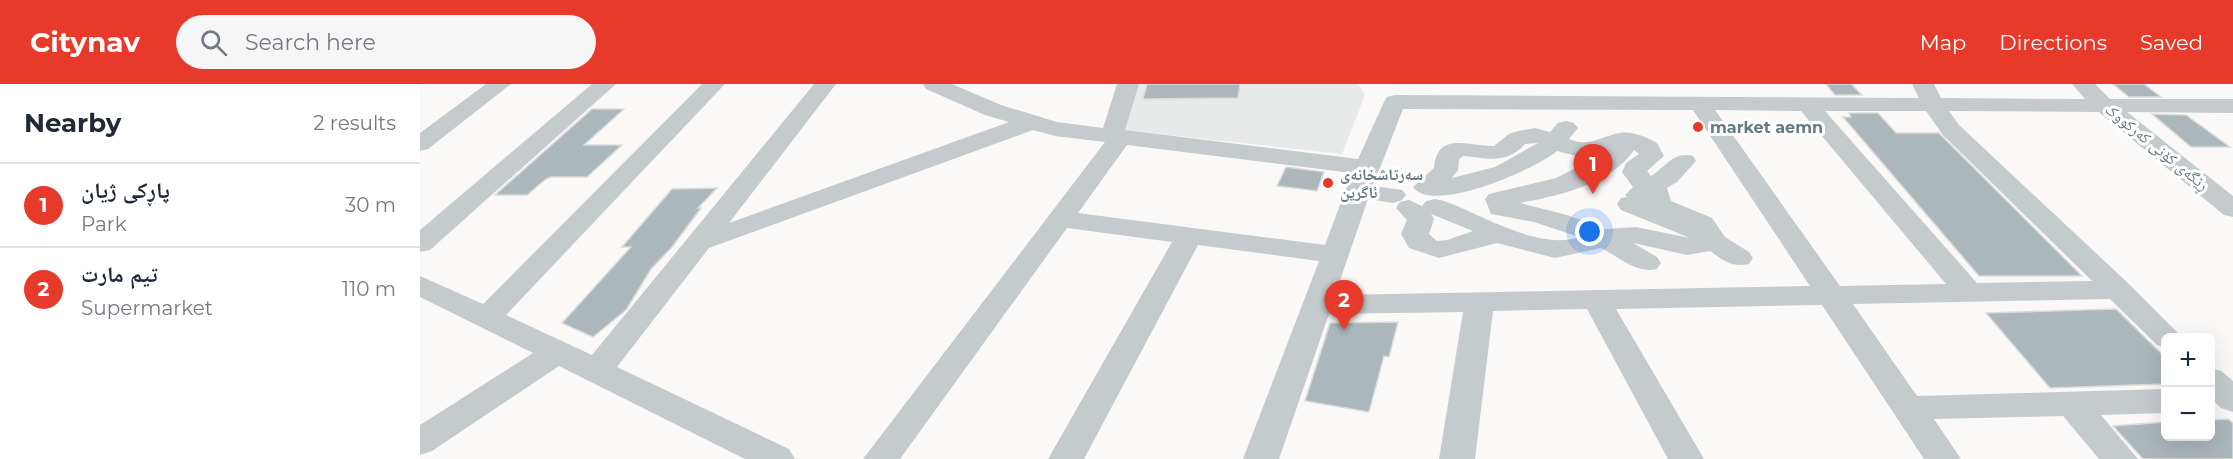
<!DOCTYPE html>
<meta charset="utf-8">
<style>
:root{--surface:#fff;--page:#f6f6f7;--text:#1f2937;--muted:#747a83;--line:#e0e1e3;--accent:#e73a2b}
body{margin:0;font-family:Montserrat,"Noto Naskh Arabic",sans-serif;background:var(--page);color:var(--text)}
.controls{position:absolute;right:18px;bottom:18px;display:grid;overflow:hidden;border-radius:9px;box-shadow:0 6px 24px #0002}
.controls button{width:54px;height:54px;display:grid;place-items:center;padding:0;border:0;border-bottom:2px solid var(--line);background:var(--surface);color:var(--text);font:30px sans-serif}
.you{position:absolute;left:1170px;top:148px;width:21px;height:21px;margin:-15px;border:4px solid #fff;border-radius:50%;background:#1a73e8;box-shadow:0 0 0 9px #1a73e833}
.badge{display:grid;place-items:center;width:39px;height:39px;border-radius:50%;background:var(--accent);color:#fff;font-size:20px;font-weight:700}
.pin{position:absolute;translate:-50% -50px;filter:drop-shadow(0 2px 3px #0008)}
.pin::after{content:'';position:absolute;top:32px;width:21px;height:18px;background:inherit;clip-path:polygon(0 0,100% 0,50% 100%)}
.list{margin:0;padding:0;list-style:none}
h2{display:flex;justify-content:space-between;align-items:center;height:78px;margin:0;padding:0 24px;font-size:26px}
h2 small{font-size:20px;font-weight:400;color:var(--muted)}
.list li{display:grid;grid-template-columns:39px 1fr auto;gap:18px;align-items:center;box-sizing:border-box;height:84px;padding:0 24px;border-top:2px solid var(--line)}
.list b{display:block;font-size:22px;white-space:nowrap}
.list p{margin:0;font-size:20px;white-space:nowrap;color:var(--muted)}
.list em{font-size:20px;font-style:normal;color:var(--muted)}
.icon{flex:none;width:33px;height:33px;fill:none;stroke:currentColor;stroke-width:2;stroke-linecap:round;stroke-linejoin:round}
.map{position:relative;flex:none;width:1813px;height:375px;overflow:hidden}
header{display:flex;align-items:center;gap:36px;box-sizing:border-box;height:84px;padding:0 30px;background:var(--accent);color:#fff}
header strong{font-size:28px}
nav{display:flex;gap:33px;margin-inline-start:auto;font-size:21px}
.search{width:420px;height:54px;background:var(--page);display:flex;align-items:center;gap:15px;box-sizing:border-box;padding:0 21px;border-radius:33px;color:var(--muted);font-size:22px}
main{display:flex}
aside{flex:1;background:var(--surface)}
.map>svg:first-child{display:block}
.built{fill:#e8e9e9}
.building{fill:#acb7bb;stroke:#dcdbda;stroke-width:1.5}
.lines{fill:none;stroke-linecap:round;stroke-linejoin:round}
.minor{fill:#c5cbcd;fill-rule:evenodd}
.poi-dot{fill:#e73a2b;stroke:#fff;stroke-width:2}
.labels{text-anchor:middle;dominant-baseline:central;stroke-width:6;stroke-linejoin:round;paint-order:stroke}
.poi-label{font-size:16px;font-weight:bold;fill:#647a83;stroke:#fff;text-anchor:start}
.street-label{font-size:16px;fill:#647a83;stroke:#fff}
</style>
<header>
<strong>Citynav</strong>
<div class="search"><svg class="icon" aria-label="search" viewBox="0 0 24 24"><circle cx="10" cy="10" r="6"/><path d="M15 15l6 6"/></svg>Search here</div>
<nav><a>Map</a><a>Directions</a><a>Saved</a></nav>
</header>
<main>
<aside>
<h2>Nearby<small>2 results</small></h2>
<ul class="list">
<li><span class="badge">1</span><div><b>پاڕکی ژیان</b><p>Park</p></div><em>30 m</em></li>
<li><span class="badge">2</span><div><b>تیم مارت</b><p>Supermarket</p></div><em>110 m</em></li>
</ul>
</aside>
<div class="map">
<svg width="1813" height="375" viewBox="0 0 1813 375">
<rect width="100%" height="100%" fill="#faf9f8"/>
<path class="built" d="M715,0H938L945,11L922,70L704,46Z"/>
<g class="building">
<path d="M727,0H820L818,14L723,15Z"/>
<path d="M1406,0H1431L1442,11H1415Z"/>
<path d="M1693,0H1724L1741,13H1709Z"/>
<path d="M172,25H204L164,61H202L167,93H131L126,95L107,111H75Z"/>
<path d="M1429,29H1458L1476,49H1519L1662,192H1559L1423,33H1431Z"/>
<path d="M1732,30L1766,31L1810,63H1771Z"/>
<path d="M866,83L904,88L897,107L857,102Z"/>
<path d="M297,104L278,124H281L252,163L231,185L206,226L173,253L142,239L211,163H202L252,105Z"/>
<path d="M1696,225L1746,274V300L1630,304L1566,229Z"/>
<path d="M978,238L969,273L964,272L949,328L885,317L910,239Z"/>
<path d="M1808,335L1813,339V375H1723L1693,342L1746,338V352H1791V336Z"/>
</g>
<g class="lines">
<g class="minor">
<path d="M66,0H91L8,65L0,67V49Z"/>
<path d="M172,0H196L10,166L0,168V146Z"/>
<path d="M282,0H305L86,231L172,271L394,0H416L309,139L589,38L565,31L506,5L503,0H532L581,21L637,38L683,44L697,0H719L705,46L938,75L964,18L967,13L975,11L1499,14L1492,0H1514L1521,14L1665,15L1652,0H1675L1690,15H1813V29L1707,28L1813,112V133L1804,131L1679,28L1529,27L1539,41L1709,200L1763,254H1746V264L1737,261L1690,215L1433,220L1497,312L1746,305V329L1681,331L1718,375H1679L1643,332L1514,335L1541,375H1504L1402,221L1196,225L1284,375H1248L1167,225L1073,227L1055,375H1019L1043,228L909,230L859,375H823L899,177L778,161L664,375H628L752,158L647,144L480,375H443L685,58L635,52L613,46L289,164L197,283L369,365L375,375H325L139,282L12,367L0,371V341L113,269L0,213V192L63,220ZM983,25L1273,26L1390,202L915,211L948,115L973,119L982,116L986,111L982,106L953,102ZM1295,26L1381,27L1526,200L1420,202ZM1405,27H1506L1523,51L1672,197L1557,199ZM707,61L932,89L905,161L658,129Z"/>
<path d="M1146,37L1154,39L1158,44L1149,55C1170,64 1180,52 1200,49C1213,47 1226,53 1237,59L1244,72L1227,87L1231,92C1246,83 1253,67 1273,72L1276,77L1257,98L1247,104L1251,117L1292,134L1305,153L1329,168L1333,174L1329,180C1312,184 1303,176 1290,167L1267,171L1213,159L1237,173L1241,179L1237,185C1216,190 1199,173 1181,164L1135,174L1077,159L1019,174L989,164L981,150L987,136L976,124L980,118L989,116L1002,122L1006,117L1015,115L1024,117C1063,131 1119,167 1159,153L1114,138L1071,130L1065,115L1069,110L1136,94L1179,72L1164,74L1137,67C1116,85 1013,131 993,103L1014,84C1017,46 1051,63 1074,62L1089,50L1098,47L1115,44L1130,48L1138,39ZM1118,59L1075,83L1032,94L1038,86L1039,75L1043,72C1068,74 1086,81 1105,60ZM1214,66L1219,70L1206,79L1202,88L1213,103L1205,111L1207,113L1201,114L1197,120L1201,126L1270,154L1216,143L1186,145L1147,131L1100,119C1138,112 1191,100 1214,66ZM1011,130L1053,147L1027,156L1017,157L1009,150L1014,135Z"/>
<path d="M1790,284L1801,287L1813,297V328L1801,324L1790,314Z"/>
</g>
</g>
<g class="poi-dot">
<circle cx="1278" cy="43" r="6"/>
<circle cx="908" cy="99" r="6"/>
</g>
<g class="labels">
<g class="poi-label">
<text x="1290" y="43">market aemn</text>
<text x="920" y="90">سەرتاشخانەی<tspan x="920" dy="18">ئاگرین</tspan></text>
</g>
<g class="street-label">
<text transform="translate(1737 63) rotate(39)">ڕێگەی کۆنی کەرکووک</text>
</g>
</g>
</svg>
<div class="controls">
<button>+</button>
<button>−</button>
</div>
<div class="you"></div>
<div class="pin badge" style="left:1173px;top:110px">1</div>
<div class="pin badge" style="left:924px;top:246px">2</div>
</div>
</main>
